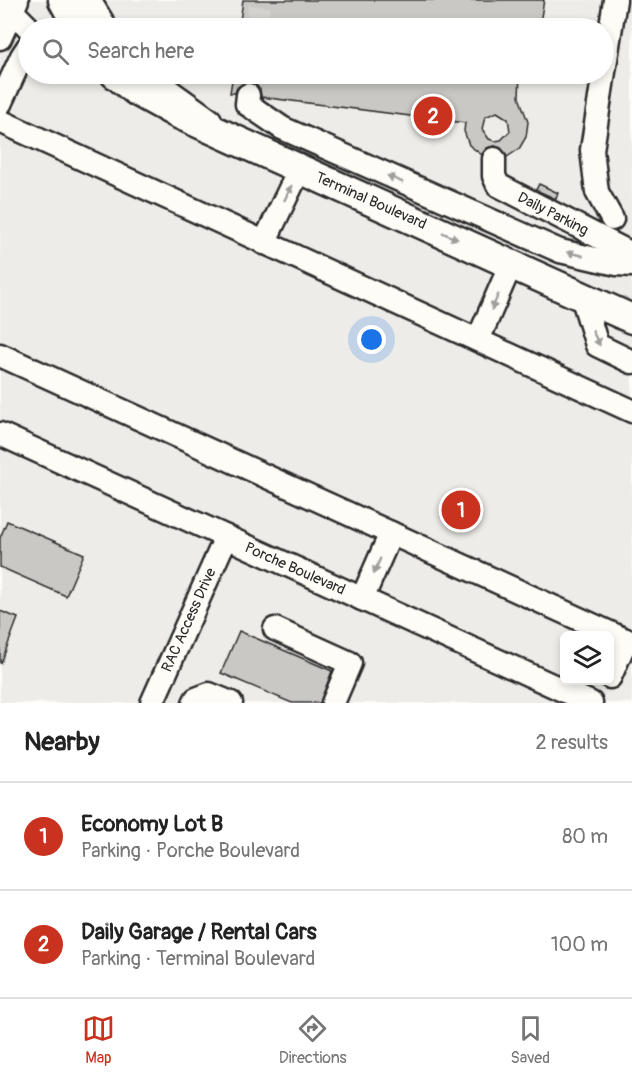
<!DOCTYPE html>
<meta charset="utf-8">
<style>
:root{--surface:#fff;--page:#f6f6f6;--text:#222;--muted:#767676;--line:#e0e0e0;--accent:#c8321e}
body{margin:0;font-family:Pangolin,sans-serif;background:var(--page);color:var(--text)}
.controls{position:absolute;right:18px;bottom:18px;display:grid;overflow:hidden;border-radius:9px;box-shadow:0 3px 9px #0003}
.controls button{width:54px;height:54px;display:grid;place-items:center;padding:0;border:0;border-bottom:2px solid var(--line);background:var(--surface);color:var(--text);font:30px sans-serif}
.you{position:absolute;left:372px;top:340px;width:21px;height:21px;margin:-15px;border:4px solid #fff;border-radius:50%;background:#1a73e8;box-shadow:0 0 0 9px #1a73e833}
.badge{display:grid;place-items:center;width:39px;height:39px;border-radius:50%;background:var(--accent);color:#fff;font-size:20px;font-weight:700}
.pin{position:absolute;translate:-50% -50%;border:3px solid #fff;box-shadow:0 2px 6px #0006}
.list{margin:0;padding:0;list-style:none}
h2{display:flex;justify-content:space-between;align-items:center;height:78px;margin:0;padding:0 24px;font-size:26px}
h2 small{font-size:20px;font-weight:400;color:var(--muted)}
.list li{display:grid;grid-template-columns:39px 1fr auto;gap:18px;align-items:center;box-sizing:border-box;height:108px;padding:0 24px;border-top:2px solid var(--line)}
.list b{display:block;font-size:22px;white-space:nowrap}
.list p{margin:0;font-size:20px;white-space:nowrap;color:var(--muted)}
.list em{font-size:20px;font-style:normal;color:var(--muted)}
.icon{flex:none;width:33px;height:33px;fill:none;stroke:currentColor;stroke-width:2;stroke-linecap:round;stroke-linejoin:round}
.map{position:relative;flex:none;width:632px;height:703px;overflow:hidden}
.search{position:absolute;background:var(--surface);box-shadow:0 3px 9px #0003;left:18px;right:18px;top:18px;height:66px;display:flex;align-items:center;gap:15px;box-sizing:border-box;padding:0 21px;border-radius:33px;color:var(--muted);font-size:22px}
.sheet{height:294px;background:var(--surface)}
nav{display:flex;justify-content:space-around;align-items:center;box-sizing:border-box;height:84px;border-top:2px solid var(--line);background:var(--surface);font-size:16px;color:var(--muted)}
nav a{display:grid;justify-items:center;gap:3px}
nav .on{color:var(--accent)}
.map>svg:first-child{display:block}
.built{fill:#edece8;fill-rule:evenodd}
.building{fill:#c9c8c4;stroke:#2b2b2b;stroke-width:1.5;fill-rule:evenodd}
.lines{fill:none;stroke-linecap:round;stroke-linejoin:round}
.minor-tunnel{stroke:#d3d2ce;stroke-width:22;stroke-dasharray:22 11;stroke-linecap:butt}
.minor-casing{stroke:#2b2b2b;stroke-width:27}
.major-casing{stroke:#2b2b2b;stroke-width:33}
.minor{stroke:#fdfcf7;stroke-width:22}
.major{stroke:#fdfcf7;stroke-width:28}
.oneway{fill:#9e9e9b}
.labels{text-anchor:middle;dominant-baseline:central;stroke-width:4.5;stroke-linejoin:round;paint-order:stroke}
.street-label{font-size:15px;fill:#2b2b2b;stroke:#fdfcf7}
</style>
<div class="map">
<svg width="632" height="703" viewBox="0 0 632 703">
<rect width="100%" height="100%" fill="#fdfcf7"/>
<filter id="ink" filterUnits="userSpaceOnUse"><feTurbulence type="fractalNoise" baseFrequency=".0167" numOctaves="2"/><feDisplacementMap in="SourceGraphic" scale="12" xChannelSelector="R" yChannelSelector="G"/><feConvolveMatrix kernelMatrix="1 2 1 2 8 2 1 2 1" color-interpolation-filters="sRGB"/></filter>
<g filter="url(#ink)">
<path class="built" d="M0,0H632V703H0ZM28,28H604V74H28ZM564,636H610V680H564Z"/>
<g class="building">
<path d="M243,0H544L539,28H239Z"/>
<path d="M233,74H520L519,97L528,122L526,137L519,149L507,157L501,148L495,146L487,148L482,155L469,145L464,131L465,123L261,97L260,89L256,85L250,82L242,83L237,88L235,93H230ZM497,112L508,119L510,131L501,140L495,141L489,139L482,129L485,117Z"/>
<path d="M539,184L558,193L556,199L536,190Z"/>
<path d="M7,521L84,554L66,596L0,567V538Z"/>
<path d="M0,611L18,618L1,663H0Z"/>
<path d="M239,631L332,671L320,703H292L221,673Z"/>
</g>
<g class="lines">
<g class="minor-tunnel">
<path d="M257,28L260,0"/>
<path d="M248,95L251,74"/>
</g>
<g class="minor-casing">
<g id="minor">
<path d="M89,0L106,28"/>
<path d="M2,1L29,28"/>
<path d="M0,38L17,0"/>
<path d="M146,74L210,120"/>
<path d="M248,95L247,104L282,128L560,251L617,264L632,265"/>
<path d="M0,104L22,56L28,47"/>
<path d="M0,121L632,411"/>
<path d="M494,159V176L498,185L632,254"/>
<path d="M612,219L597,192L592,150L615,0"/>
<path d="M264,243L300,168"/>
<path d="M582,296L597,345L632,362"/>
<path d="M478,340L511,264"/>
<path d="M0,355L632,643"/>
<path d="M0,434L591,703"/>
<path d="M362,599L391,533"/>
<path d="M275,629L350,663L333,703"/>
<path d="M610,677L626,640"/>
<path d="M152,703L226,537"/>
<path d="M194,703L196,699L209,694L231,703"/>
</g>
</g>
<g class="major-casing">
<g id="major">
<path d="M63,0L78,28"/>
<path d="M115,74L136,91L176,113L632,319"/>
</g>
</g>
<use href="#minor" class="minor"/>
<use href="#major" class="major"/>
</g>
<defs><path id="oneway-solid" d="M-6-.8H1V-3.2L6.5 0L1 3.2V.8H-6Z" transform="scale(1.5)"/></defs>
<g class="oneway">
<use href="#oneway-solid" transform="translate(395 179) rotate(-156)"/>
<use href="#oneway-solid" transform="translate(288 193) rotate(-64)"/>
<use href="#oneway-solid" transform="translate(450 236) rotate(24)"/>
<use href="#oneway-solid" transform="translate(575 254) rotate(-167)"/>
<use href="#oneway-solid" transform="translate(495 302) rotate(114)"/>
<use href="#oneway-solid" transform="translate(596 338) rotate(63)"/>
<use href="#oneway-solid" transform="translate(377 566) rotate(114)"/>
</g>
</g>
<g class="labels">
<g class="street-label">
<text transform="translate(371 201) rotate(24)">Terminal Boulevard</text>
<text transform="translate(553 214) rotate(27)">Daily Parking</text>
<text transform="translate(295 569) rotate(24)">Porche Boulevard</text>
<text transform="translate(189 620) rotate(-66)">RAC Access Drive</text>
</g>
</g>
</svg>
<div class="controls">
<button><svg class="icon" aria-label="layers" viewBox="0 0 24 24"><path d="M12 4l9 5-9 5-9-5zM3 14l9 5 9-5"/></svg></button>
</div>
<div class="you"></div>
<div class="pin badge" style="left:461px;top:510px">1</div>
<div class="pin badge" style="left:433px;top:116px">2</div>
<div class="search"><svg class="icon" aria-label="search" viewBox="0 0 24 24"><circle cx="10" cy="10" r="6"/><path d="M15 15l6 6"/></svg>Search here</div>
</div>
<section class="sheet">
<h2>Nearby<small>2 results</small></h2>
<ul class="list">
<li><span class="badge">1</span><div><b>Economy Lot B</b><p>Parking · Porche Boulevard</p></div><em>80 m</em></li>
<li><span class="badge">2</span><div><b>Daily Garage / Rental Cars</b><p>Parking · Terminal Boulevard</p></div><em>100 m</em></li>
</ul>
</section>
<nav>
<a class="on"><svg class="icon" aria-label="map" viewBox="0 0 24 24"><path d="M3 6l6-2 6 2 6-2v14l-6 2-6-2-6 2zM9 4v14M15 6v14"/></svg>Map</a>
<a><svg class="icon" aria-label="directions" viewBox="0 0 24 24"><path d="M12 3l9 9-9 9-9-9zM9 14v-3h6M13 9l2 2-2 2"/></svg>Directions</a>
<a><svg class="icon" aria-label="saved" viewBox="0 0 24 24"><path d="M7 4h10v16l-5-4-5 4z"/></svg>Saved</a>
</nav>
